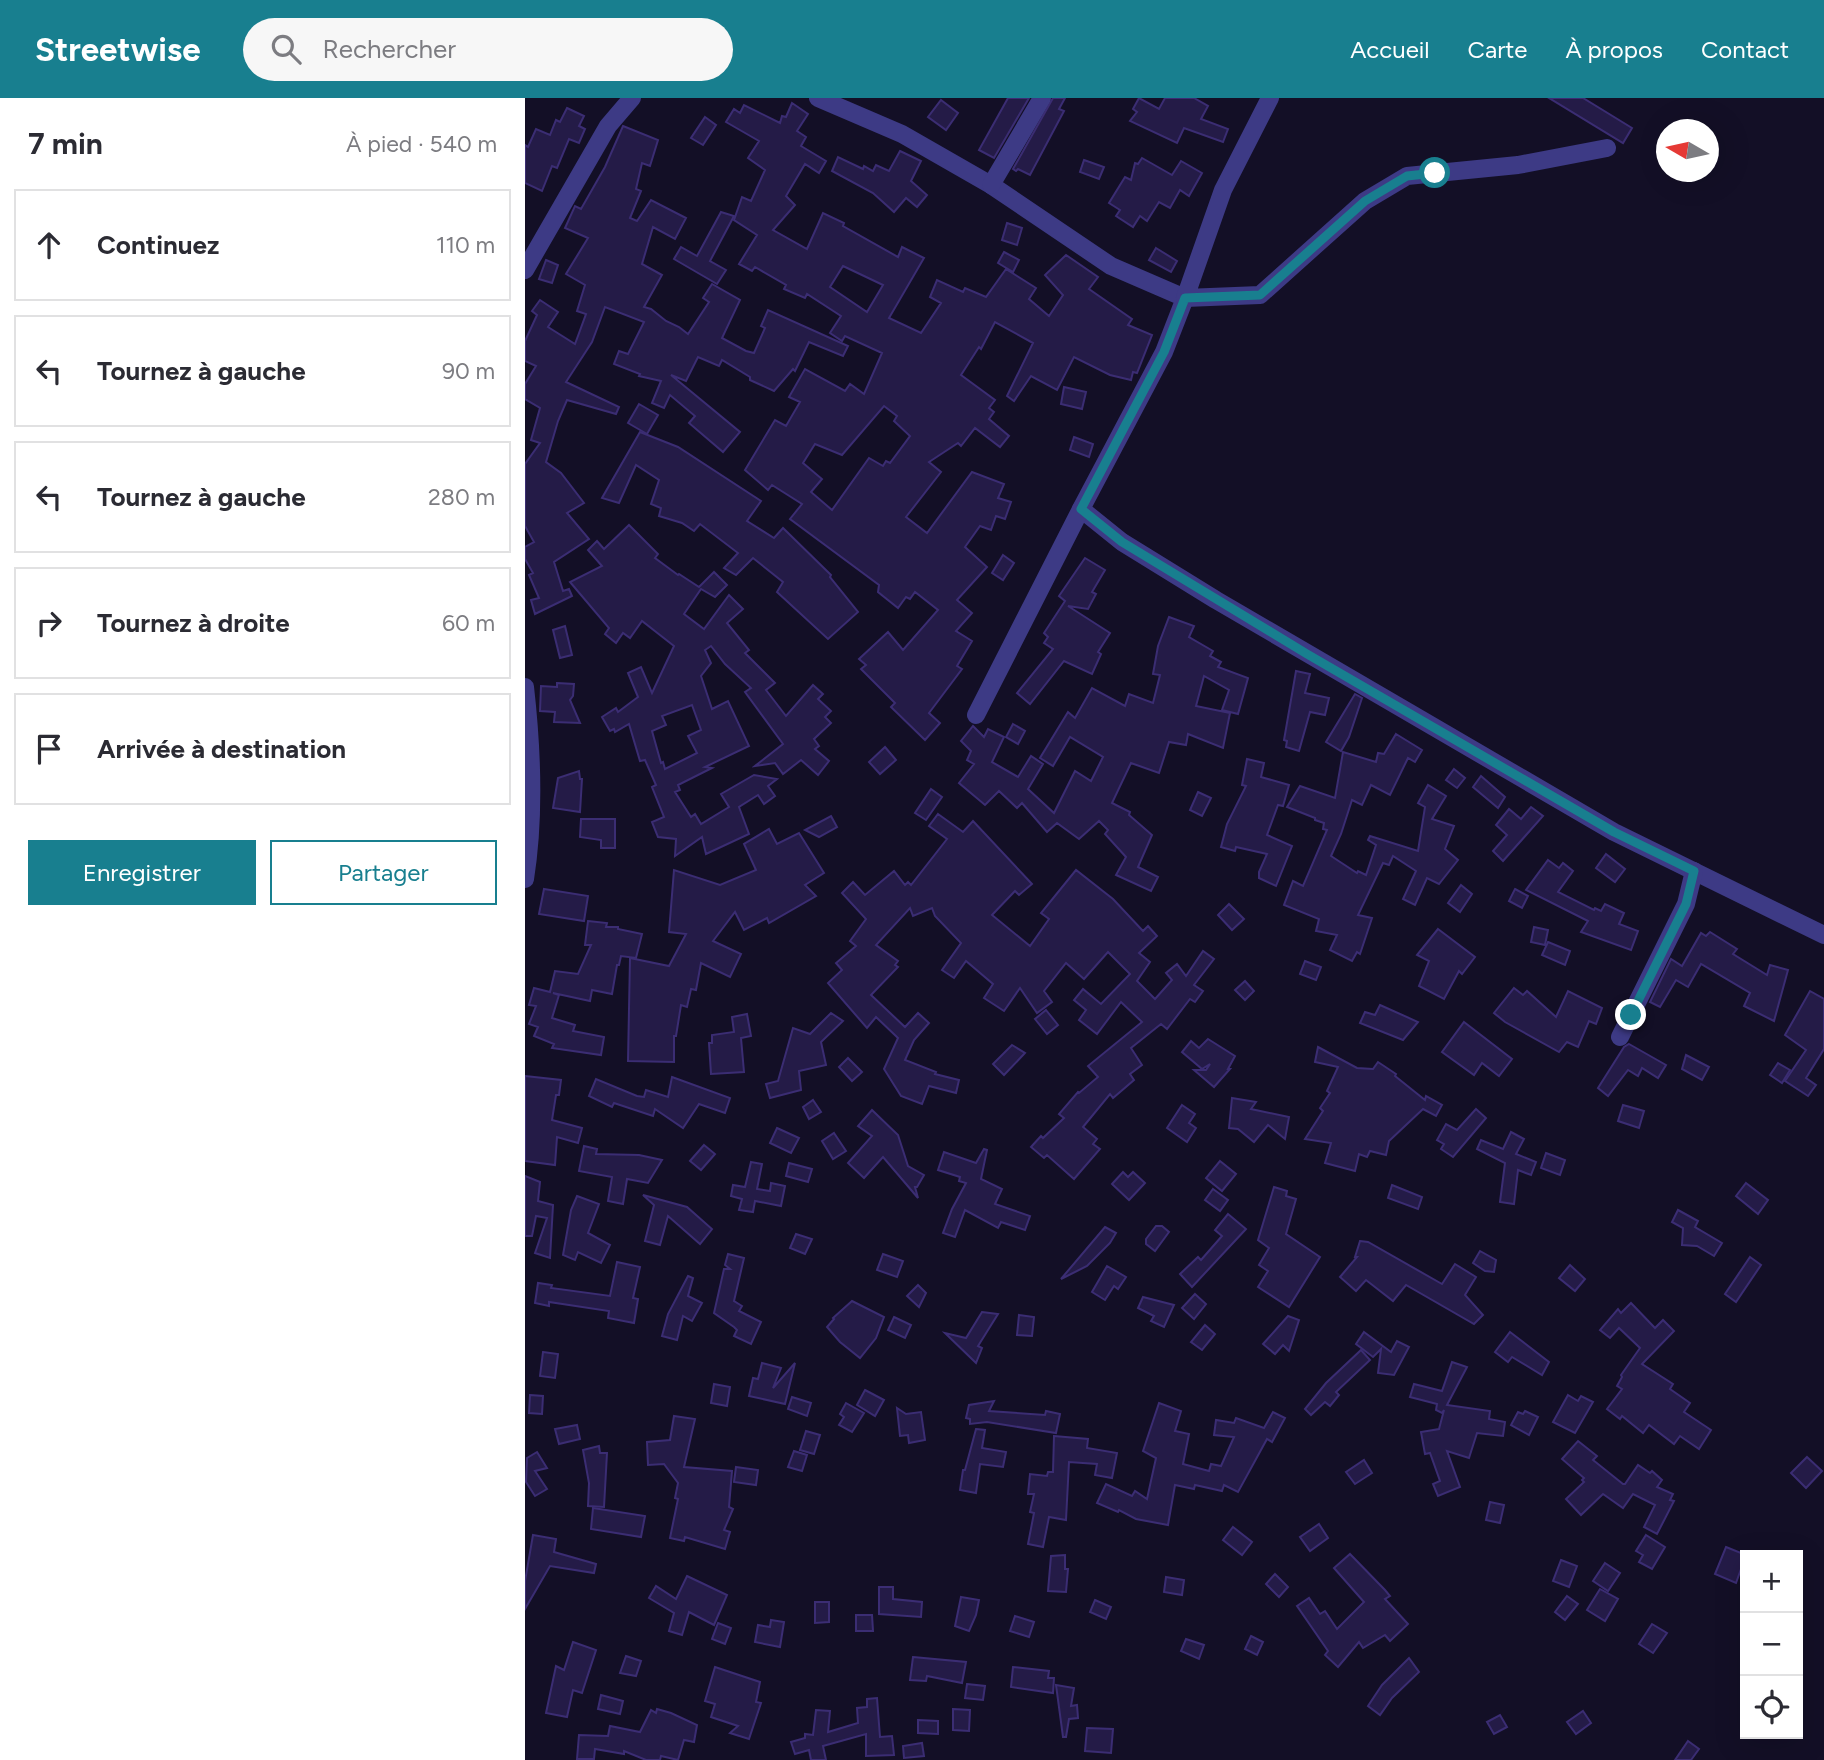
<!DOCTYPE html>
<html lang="fr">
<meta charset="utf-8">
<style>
:root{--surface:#fff;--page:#f7f7f7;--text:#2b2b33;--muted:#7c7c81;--line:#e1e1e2;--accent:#187f8f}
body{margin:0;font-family:Figtree,sans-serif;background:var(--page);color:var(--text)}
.controls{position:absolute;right:21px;bottom:21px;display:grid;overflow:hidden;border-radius:0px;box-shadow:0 7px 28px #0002}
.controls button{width:63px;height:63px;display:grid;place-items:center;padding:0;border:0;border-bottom:2px solid var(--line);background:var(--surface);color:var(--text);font:35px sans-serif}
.compass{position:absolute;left:1131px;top:21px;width:63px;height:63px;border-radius:50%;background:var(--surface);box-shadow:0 7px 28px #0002;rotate:279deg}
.stop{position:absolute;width:21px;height:21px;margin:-16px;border:5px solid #187f8f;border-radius:50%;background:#fff}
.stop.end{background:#187f8f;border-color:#fff;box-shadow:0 2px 7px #0008}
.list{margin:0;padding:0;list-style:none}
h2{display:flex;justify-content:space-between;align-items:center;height:91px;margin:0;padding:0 28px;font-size:30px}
h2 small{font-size:23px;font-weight:400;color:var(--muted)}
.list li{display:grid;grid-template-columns:46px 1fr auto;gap:21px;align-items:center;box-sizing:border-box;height:112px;margin:0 14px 14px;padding:0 14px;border:2px solid var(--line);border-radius:0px}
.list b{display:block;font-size:26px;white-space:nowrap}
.list em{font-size:23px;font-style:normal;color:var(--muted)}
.actions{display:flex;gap:14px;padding:21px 28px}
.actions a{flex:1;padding:16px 0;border:2px solid var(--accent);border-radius:0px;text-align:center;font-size:24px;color:var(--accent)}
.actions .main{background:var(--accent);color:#fff}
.icon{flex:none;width:38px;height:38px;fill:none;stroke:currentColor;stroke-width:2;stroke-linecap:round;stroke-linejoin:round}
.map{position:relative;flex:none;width:1299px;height:1662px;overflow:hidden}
header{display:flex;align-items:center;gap:42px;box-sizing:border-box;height:98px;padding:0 35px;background:var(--accent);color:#fff}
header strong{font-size:33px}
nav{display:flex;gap:38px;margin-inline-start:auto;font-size:24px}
.search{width:490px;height:63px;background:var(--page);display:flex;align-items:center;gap:18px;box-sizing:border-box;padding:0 24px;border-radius:38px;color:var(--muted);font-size:26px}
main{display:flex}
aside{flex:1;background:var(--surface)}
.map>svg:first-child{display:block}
.building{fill:#241b47;stroke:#3b2d73;stroke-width:2;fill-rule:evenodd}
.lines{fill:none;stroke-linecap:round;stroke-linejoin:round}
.minor{stroke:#3d3a85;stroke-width:18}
.route{stroke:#187f8f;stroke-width:9}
</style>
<header>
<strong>Streetwise</strong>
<div class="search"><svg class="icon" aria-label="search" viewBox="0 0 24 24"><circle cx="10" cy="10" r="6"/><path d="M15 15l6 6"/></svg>Rechercher</div>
<nav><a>Accueil</a><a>Carte</a><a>À propos</a><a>Contact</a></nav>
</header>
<main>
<aside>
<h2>7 min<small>À pied · 540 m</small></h2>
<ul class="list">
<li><svg class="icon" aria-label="ahead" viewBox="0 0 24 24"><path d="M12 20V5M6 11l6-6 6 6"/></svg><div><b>Continuez</b></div><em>110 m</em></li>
<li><svg class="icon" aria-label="left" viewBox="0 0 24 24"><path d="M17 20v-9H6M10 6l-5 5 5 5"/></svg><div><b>Tournez à gauche</b></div><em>90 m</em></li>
<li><svg class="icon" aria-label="left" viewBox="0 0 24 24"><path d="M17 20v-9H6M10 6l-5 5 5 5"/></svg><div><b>Tournez à gauche</b></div><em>280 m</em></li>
<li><svg class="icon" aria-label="right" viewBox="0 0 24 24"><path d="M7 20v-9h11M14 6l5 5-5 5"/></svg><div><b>Tournez à droite</b></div><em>60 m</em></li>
<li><svg class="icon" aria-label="arrive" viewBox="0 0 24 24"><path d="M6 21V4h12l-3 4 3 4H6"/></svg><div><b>Arrivée à destination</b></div></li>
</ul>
<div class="actions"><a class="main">Enregistrer</a><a>Partager</a></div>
</aside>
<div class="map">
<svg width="1299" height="1662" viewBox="0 0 1299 1662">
<rect width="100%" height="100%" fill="#130f26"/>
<g class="building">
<path d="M483,0H504L469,60L454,52Z"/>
<path d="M528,0H540L534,11L539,13L505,77L493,71L491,73L488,71Z"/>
<path d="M614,0L634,11L640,0H669L683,8L676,21L703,31L698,44L659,30L652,45L605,23L612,14L608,11Z"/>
<path d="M1024,0H1058L1107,30L1098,45Z"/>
<path d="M416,2L433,15L421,32L403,19Z"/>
<path d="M267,5L283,16L272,33L281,39L276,48L301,63L294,75L280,66L261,98L270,107L248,132L282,151L298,115L319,125L318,128L373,159L377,149L399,160L364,220L396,235L416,205L405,199L412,182L438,194L440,190L461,199L481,171L511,190L504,201L524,218L538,197L520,177L541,157L573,179L564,191L607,221L603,227L627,237L612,275L608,274L606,282L585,277L549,259L532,292L506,278L489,303L482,298L508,245L470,224L456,251L454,249L436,277L470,302L464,310L469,314L464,321L484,338L475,349L450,330L436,348L433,345L404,364L416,374L381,419L402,435L447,374L479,386L473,400L486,404L480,421L471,418L466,432L455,428L440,449L462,469L432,502L447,515L431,533L447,543L432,568L437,571L404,615L415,625L400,642L366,609L370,605L336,571L341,567L334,561L363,534L378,552L413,512L390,494L385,501L381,499L373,510L353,494L354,487L265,421L277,406L247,387L243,392L220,372L250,322L261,328L275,304L264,299L280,271L320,293L325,286L339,296L357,255L320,238L317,243L305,235L316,218L282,196L280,200L259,191L261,187L230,169L227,173L214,166L232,137L209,122L217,99L226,103L240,72L223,60L234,43L201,24L209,11L215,15L219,7L255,25L257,18L261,19ZM318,168L358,187L342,214L305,189ZM359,308L372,318L369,323L385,338L365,365L361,363L358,368L344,360L307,412L286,394L297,381L278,365L290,346L317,357Z"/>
<path d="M42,10L59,18L54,28L60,31L54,45L44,41L32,70L27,68L17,93L0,85V47L3,49L11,31L25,37L31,22L35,24Z"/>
<path d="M180,19L191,27L178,47L166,40Z"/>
<path d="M98,28L133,42L125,68L117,65L111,91L116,93L105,120L112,123L126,102L161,120L150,141L128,129L117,166L137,177L119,209L126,211L141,223L154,229L163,236L184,204L178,200L187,186L215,202L197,240L221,253L229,255L240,230L236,228L243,212L323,248L318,258L284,244L270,273L268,271L249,293L225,282V279L197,262L194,268L173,259L161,283L146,277L215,334L198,354L164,325L170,318L145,297L139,310L127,305L136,283L114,278L115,276L89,266L94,253L103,256L119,224L80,209L67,244L41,284L94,309L91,316L42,302L33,323L21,364L36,375L59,405L42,415L64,441L29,464L38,493L44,491L47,498L10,516L6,502L14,500L4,477L8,475L0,461V449L9,444L0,428V366L15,345L6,342L15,310L0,301V286L11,268L0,263V243L12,217L7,213L15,202L33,214L23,229L50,246L61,216L52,213L60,187L41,176L63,140L40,130L50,108L56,111L80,69Z"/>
<path d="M375,53L396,63L386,83L402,97L392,109L381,100L369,114L348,95L307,73L313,59L338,71L339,68L348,73L351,67L364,73Z"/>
<path d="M617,60L647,77L656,63L677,75L664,98L655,92L645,110L634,104L622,123L615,118L608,129L591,118L595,112L584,105L600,79L606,82L610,65L613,66Z"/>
<path d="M559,62L579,69L574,81L555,74Z"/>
<path d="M196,114L209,118L185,163L201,172L192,186L149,161L156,149L172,158Z"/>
<path d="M482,125L497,130L492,147L477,142Z"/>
<path d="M631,150L652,163L646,174L624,162Z"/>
<path d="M479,154L494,162L488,174L473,165Z"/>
<path d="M21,162L33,167L27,185L14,181Z"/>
<path d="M539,289L561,294L557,311L536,306Z"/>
<path d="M114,306L133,317L122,336L103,325Z"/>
<path d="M115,334L153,349L236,403L222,423L249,440L258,430L306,477L305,479L333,514L303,541L252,494L258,484L228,460L211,477L199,470L213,455L175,426L169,433L157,425L134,418L136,410L126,406L134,382L111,367L94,405L77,400Z"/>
<path d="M549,339L568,346L564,359L545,352Z"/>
<path d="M104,427L133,456L130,460L153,477L154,476L174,489L189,474L202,487L190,499L176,491L159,516L179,531L204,497L218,511L202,525L224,552L220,555L250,585L241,592L261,618L288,587L298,596L293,601L306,613L300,619L306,625L289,641L294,648L290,651L304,663L293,677L276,662L258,676L250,665L230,668L258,646L220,594L226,590L200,566L186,548L180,552L186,565L176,578L187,611L203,603L224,648L180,669L187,670L153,687L155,692L150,694L166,719L170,716L176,726L204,709L196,696L229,677L252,681L243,688L250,698L239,706L233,697L214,709L224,736L181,756L177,739L150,758L151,741L133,739L127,724L139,719L127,689L131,687L120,662L115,663L104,626L90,634L89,631L85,633L77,619L91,610L93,614L113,599L103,575L116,569L127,595L149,548L117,523L105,540L98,535L91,545L80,536L84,530L45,484L77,468L63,452L72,443L79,451ZM167,607L176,632L163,638L172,655L140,671L138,664L136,665L127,633L141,627L137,618Z"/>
<path d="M478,457L489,465L478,482L467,475Z"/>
<path d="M560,460L580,472L567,494L571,496L563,511L543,508L585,535L573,554L576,556L567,576L539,563L505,606L492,595L528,551L519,545L523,539L519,535L540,503L534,498Z"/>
<path d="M644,519L669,528L664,539L688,553L685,558L696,564L693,569L723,580L713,616L697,612L704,592L679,578L671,608L705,615L698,650L663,636L661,647L644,644L634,675L606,665L587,705L605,714L604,717L627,737L613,769L633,779L626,793L591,777L601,759L580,736L583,732L574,723L554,741L532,725L522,734L497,705L492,710L474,693L460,707L434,685L449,666L442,662L446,653L436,643L448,628L459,639L463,631L479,639L467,664L493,679L506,658L518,666L503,691L529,715L550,673L566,683L578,659L545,639L528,668L515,660L543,614L550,620L567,590L600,608L604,596L628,605L635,577L628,576L633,548Z"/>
<path d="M40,528L47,557L35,560L28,532Z"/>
<path d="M771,573L785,576L780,595L804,600L800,617L785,614L774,653L761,649L762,643L759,642Z"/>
<path d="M32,585L49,586L48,598L45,602L55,625L29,624L30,614L15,613L16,588L32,589Z"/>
<path d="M830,596L837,600L824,639L816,653L801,644Z"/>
<path d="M488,626L500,633L493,646L481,639Z"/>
<path d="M871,636L897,652L890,664L883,660L865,697L846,687L837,707L827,702L816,736L806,758L832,775L833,773L841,777L851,747L843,742L845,738L893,753L900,709L893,705L903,687L921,698L907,721L929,728L920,751L933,762L914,786L902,780L890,807L878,801L891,773L868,758L864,767L858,765L833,817L847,820L835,856L832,854L827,863L805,852L812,837L791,833L794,821L759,807L768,783L778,788L802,732L798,731L799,725L790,722V720L762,709L775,688L810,700L818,654L851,664L853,655L859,656Z"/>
<path d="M360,649L371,662L355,676L344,664Z"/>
<path d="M722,661L739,665L736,679L764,687L758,708L753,707L742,737L767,748L751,788L734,780V774L742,756L711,749L710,753L696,749L702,726L721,688L717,687Z"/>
<path d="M929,671L940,680L932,690L921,682Z"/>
<path d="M54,673L55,681H57L55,714L28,710L33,680Z"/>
<path d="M956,678L980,699L973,710L948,689Z"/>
<path d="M406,691L417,699L401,722L390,715Z"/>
<path d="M673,694L686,700L677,718L665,712Z"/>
<path d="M1006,709L1018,718L978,763L968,753L982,737L971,727L984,711L996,721Z"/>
<path d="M413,716L438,734L448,723L507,786L494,797L490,793L467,817L505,848L524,821L516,815L551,772L588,801L618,833L623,828L632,838L614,855L625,864L612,883L630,901L647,882L641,875L652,866L661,878L678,853L689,861L669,887L678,893L670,904L665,901L642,931L636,926L606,950L617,967L605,976L609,982L588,1000L585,996L558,1029L572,1041L568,1046L575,1051L549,1081L522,1057L519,1060L506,1049L516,1038L518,1040L539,1020L534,1016L553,994L554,995L573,979L563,968L617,924L596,904L572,936L554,922L561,912L549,902L558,891L576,906L605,876L583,854L559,881L541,865L519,893L527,904L512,915L495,890L479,913L459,900L468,886L441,863L429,880L417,872L436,845L410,818L407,810L388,818L385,810L351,847L373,863L370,867L373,869L346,897L380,929L393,915L404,925L389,942L380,962L411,974L410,976L434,982L431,995L404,988L397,1006L376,998L359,971L373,940L351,919L342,930L303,885L317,872L311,865L331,848L325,843L341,821L317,795L328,784L340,797L369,773L380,787L383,784L386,787L422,741L404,728Z"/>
<path d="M306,718L312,729L294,739L280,732Z"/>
<path d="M56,721H90V750H76V742L55,739Z"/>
<path d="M244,731L252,746L274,735L299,775L280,787L291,798L244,825L242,820L219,832L210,814L188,843L216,856L205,879L176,865L171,892L166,891L162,909L156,907L151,938H149V964L103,963L105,860L144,868L161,836L144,834L149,772L195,787L231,772L219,746Z"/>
<path d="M1081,756L1100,771L1090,784L1071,770Z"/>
<path d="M1023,762L1034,770L1038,765L1048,773L1033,794L1069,812L1070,810L1076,813L1080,806L1099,815L1094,826L1113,833L1106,852L1056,834L1063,823L1001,792Z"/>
<path d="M936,787L947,796L935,814L923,805Z"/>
<path d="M19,791L63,798L59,823L14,816Z"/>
<path d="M990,791L1003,798L997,810L984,803Z"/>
<path d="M704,806L719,821L707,832L693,817Z"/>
<path d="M63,823L82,825L81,829H93V831L117,836L111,860L96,858L94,867H92L87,896L67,892L65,903L28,895L34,897L27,920L50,927L48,933L79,939L76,957L27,950L29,946L9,938L13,929L4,926L11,908L4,907L9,890L25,894L30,873L53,876L66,847H60Z"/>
<path d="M1009,829L1023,832L1020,847L1006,844Z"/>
<path d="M913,831L950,859L937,876L934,873L919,901L894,888L904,863L892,857Z"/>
<path d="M1185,834L1212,851L1208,856L1242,877L1245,867L1263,872L1249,923L1219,908L1225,895L1176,866L1163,889L1151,882L1135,909L1125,904L1146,861L1157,868L1176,835L1181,838Z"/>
<path d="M1023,844L1045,853L1040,867L1017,857Z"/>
<path d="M780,863L796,869L791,882L775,876Z"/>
<path d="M720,883L729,893L720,902L710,892Z"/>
<path d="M989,890L998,897L1002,893L1031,919L1043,893L1077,910L1071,926L1064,923L1053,949L1042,944L1034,954L980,924L969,915Z"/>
<path d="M1285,893L1299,901V951L1281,980L1291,987L1283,998L1260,983L1281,952L1260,937Z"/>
<path d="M855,907L893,924L878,942L835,925L840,914L850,917Z"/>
<path d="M521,912L533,927L522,936L510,921Z"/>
<path d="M306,915L318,923L296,944L301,967L274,973L276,992L245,1000L241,986L253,983L268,930L285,936Z"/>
<path d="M222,916L226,938L216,940L219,974L186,976L184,945H187V937L209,934L207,919Z"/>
<path d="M939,924L987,961L974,978L957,965L949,977L917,954Z"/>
<path d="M683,941L710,958L703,971H705L689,989L669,972H681L685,966L677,971L657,954L666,943L674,950Z"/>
<path d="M1104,946L1141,967L1133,980L1117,970L1113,978L1103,972L1083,998L1073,990L1099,949Z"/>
<path d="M487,947L500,955L479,977L468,966Z"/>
<path d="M793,949L832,970L848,971L853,964L871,976L870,978L900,1002L901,998L917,1007L911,1018L898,1011L864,1043L861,1057L845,1053L842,1059L834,1056L830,1073L800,1065L806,1045L780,1041L798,1013L795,1010L805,995L802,993L813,969L790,964Z"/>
<path d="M1161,957L1184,969L1177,982L1157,971Z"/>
<path d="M323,960L337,974L327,983L314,969Z"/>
<path d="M1253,965L1265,972L1257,985L1245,977Z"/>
<path d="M0,978L36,982L34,997H31L27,1022L57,1030L53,1045L32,1039L30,1067L0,1063Z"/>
<path d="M147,979L205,1000L200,1015L174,1006L158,1030L130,1011L128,1018L89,1005L87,1009L64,998L71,981L112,998L119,999L121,992L143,999Z"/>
<path d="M707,1000L731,1004L726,1011L764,1019L760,1041L743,1027L729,1044L713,1031L704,1030Z"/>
<path d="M288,1002L296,1014L284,1021L278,1009Z"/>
<path d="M657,1007L670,1016L664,1025L671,1030L662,1044L642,1030Z"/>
<path d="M1098,1007L1119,1013L1114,1030L1093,1023Z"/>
<path d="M951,1011L961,1020L928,1059L916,1051L919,1046L912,1042L921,1026L932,1032Z"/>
<path d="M347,1012L373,1037L383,1068L399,1077L392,1089H390L393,1100L358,1059L339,1080L323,1065L347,1038L333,1028Z"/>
<path d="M252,1030L274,1040L266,1055L245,1045Z"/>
<path d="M986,1034L999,1041L991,1056L1011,1064L1006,1077L993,1072L989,1106L975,1104L980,1065L952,1051L956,1042L978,1051Z"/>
<path d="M309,1035L321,1053L308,1061L297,1043Z"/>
<path d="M179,1047L190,1056L176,1072L165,1063Z"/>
<path d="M59,1048L72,1051L71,1056L114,1057L137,1062L123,1085L102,1081L98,1106L83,1103L87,1079L54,1073Z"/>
<path d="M459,1051L462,1052L456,1081L477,1091L470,1106L505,1118L500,1132L476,1124L473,1130L440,1112L430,1139L418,1135L427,1111L441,1085L434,1083L435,1079L413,1072L419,1054L451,1065Z"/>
<path d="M1021,1055L1040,1062L1035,1077L1016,1070Z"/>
<path d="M695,1063L711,1076L697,1093L681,1080Z"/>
<path d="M226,1064L237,1066L232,1091L245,1093L246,1085L260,1088L256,1108L230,1103L228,1114L214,1112L217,1101L206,1098L208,1087L220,1089Z"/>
<path d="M264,1065L287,1071L283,1084L261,1078Z"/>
<path d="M598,1074L603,1079L608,1074L620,1085L604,1102L587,1086Z"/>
<path d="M0,1078L15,1084L13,1103L28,1107L25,1160L10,1155L22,1120L11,1118L7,1138H0Z"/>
<path d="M1221,1085L1243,1102L1233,1116L1211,1098Z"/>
<path d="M867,1087L897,1099L893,1111L863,1100Z"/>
<path d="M749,1089L762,1093L761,1098L771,1101L761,1136L795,1159L764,1209L733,1189L743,1173L734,1167L744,1150L733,1142Z"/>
<path d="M688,1091L703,1102L695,1113L680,1102Z"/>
<path d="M118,1097L162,1109L187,1131L175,1146L143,1118L135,1147L120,1143L129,1107Z"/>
<path d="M52,1098L74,1106L63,1135L85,1147L76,1165L53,1154L50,1162L38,1157L46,1112Z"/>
<path d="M1153,1112L1173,1123L1170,1129L1197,1145L1189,1158L1172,1148L1157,1147L1158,1130L1147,1124Z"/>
<path d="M703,1116L721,1131L667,1189L655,1176L673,1159L676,1162L697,1138L690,1132Z"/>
<path d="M631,1128H637L644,1134L630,1153L621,1146V1141Z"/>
<path d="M580,1129L591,1135L585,1145L562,1168L536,1181Z"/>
<path d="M271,1136L287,1141L280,1156L265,1150Z"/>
<path d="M835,1143L843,1144L917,1186L930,1166L951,1179L940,1197L958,1217L949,1226L881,1187L868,1203L841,1182L831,1193L815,1179L832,1159H830Z"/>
<path d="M955,1153L971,1162L969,1174L960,1173L948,1165Z"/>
<path d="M203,1156L219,1160L209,1203L217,1208L214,1213L236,1224L226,1246L209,1238L212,1232L209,1229L189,1215L199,1171H205L200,1167Z"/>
<path d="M358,1156L378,1163L372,1179L352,1172Z"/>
<path d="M1225,1159L1236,1167L1211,1204L1200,1196Z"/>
<path d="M92,1164L115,1169L108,1200L113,1201L109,1225L83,1220L84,1213L24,1204V1208L10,1205L13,1185L27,1187L26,1190L85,1198Z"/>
<path d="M1045,1167L1060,1181L1050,1193L1034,1180Z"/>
<path d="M582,1168L601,1179L593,1191L589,1188L580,1202L567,1194Z"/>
<path d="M163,1178L168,1180L163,1198L177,1205L167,1223L158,1218L152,1242L137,1238L143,1216Z"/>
<path d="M393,1187L401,1195L394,1209L382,1198Z"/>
<path d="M670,1196L681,1206L669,1221L657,1210Z"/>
<path d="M618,1199L649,1207L639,1229L626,1223L629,1218L613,1210Z"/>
<path d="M327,1203L359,1219L351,1240L335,1260L315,1244L302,1229L309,1221L308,1220Z"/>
<path d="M1106,1205L1130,1230L1138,1222L1149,1233L1117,1266L1148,1286L1145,1291L1165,1305L1159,1314L1186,1332L1174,1351L1155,1338L1149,1346L1124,1327L1118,1335L1097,1318L1095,1321L1082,1311L1097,1291L1092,1288L1097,1279L1096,1277L1115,1250L1094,1230L1085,1240L1075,1232L1093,1211L1096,1215Z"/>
<path d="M457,1214L473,1216L453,1248L457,1250L451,1265L420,1235L441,1240Z"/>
<path d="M494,1217L509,1219L507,1238L492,1237Z"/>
<path d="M763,1218L774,1222L764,1253L758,1247L750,1256L738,1246Z"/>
<path d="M369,1219L386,1227L380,1240L363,1232Z"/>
<path d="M680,1227L690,1236L677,1252L666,1244Z"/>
<path d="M839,1234L866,1254L872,1243L884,1249L869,1277L853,1275L856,1251L848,1259L831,1246Z"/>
<path d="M985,1234L1024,1264L1017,1277L987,1259L983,1264L970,1254Z"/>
<path d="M836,1252L845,1262L811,1294L814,1297L805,1308L800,1304L786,1317L780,1311L801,1285Z"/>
<path d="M18,1254L33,1256L30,1280L15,1278Z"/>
<path d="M927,1264L942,1269L922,1307L965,1313L964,1321L980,1324L978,1338L952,1335L944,1360L922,1353L935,1389L913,1398L908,1386L915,1383L905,1355L900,1356L896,1334L914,1331L919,1312L917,1315L911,1312L912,1306L885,1299L889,1286L917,1293Z"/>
<path d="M237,1265L256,1270L248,1290L270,1265L260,1306L224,1298L228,1280L233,1281Z"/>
<path d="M189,1286L205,1289L202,1308L186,1305Z"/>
<path d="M340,1292L359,1302L350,1318L332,1307Z"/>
<path d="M5,1297L18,1298L17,1316L4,1315Z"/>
<path d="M1043,1297L1053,1303L1056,1298L1068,1304L1050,1335L1028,1324Z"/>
<path d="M267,1299L286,1305L282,1318L263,1311Z"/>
<path d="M469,1303L464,1313L520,1317L521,1313L535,1316L531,1335L462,1324L445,1326V1321L441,1320L444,1307Z"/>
<path d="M321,1305L339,1315L327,1334L314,1327L319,1319L315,1316Z"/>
<path d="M634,1305L656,1313L650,1333L664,1336L658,1366L684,1373L686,1366L696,1368L709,1339L689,1337L691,1322L709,1325L711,1320L739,1330L748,1314L760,1320L747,1344L742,1341L713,1394L699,1387L697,1393L670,1387L669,1391L650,1387L643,1427L611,1421L594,1412L593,1414L572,1405L581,1386L607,1398L610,1393L622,1401L631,1360L618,1353Z"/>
<path d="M372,1310L381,1316L396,1314L400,1342L384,1345L383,1337L375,1338Z"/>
<path d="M1000,1313L1013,1319L1004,1337L986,1327L993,1314L998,1316Z"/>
<path d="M149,1318L170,1321L159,1369L207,1373L204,1409L208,1411L199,1432L205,1434L200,1451L160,1439L159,1443L145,1440L153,1401L150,1400L153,1385L139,1366L123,1367L122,1344L145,1342Z"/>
<path d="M52,1327L55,1341L34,1346L30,1331Z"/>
<path d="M451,1331L460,1332L457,1350L481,1354L478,1369L455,1366L451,1395L435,1392L438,1372H440Z"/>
<path d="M281,1333L295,1337L289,1356L275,1352Z"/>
<path d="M529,1338L563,1341L562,1350L592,1355L587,1380L570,1377L572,1366L544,1364L541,1422L524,1419L518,1449L503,1446L509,1415L505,1414L509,1396H503L505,1376L522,1378L523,1374H528Z"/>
<path d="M1053,1343L1072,1358L1068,1362L1098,1386H1100L1113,1367L1125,1375L1127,1373L1137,1382L1132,1389L1148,1396L1145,1402L1149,1403L1132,1436L1119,1429L1130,1407L1108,1396L1098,1410L1078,1396L1056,1417L1041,1401L1059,1384L1057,1382L1059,1380L1037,1361Z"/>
<path d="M74,1348L75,1355H82L79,1409L63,1408L64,1385L58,1352Z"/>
<path d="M269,1353L282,1357L277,1373L263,1369Z"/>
<path d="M12,1354L22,1370L10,1373L22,1391L10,1398L1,1384L2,1360Z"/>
<path d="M1282,1359L1297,1373L1281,1390L1266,1375Z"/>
<path d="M839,1362L847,1375L830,1386L821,1374Z"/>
<path d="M211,1369L233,1372L231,1387L209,1384Z"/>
<path d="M965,1404L979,1407L975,1425L961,1422Z"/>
<path d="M68,1410L120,1418L116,1439L66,1431Z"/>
<path d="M794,1426L803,1440L785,1453L775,1439Z"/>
<path d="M708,1429L727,1444L717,1457L698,1442Z"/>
<path d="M8,1437L31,1441L29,1454L71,1466L69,1475L25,1468L0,1511V1483Z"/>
<path d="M1121,1437L1140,1449L1127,1471L1114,1464L1118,1457L1111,1453Z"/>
<path d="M1201,1449L1221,1457L1211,1485L1190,1476Z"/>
<path d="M825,1456L860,1492L865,1498L860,1501L883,1526L865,1543L860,1537L838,1550L834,1544L813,1569L800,1557L803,1553L772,1508L784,1500L795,1516L800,1513L812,1531L839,1504L809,1470Z"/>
<path d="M540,1457V1471H543L541,1494L523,1493L526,1458Z"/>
<path d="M1036,1462L1052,1468L1044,1489L1028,1483Z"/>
<path d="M1080,1465L1095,1475L1083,1493L1068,1483Z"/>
<path d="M750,1476L763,1489L754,1499L741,1486Z"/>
<path d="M162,1478L202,1497L189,1527L164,1514L157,1537L144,1533L149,1515L124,1500L131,1488L151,1501Z"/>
<path d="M641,1479L659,1482L657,1497L639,1494Z"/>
<path d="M354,1489H368V1501L397,1504L396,1519L354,1516Z"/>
<path d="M1075,1491L1093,1501L1080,1523L1062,1512Z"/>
<path d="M1042,1498L1053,1506L1040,1522L1030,1514Z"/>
<path d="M436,1499L454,1502L451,1517L444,1533L430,1528Z"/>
<path d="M570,1502L586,1509L581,1521L565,1514Z"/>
<path d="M290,1504H304V1524L290,1525Z"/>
<path d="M331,1517H347L348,1533H331Z"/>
<path d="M490,1518L509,1524L504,1539L485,1533Z"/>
<path d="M246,1522L259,1524L255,1549L230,1544L233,1527L245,1529Z"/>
<path d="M193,1525L206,1530L200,1546L187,1541Z"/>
<path d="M1127,1526L1142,1535L1128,1555L1114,1546Z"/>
<path d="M726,1538L738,1544L732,1557L720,1551Z"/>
<path d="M661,1541L679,1547L674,1561L656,1553Z"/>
<path d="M48,1544L71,1552L57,1595L48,1592L42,1619L21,1615L31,1568L39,1572Z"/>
<path d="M101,1558L116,1563L111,1578L95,1575Z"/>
<path d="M388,1559L441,1564L437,1585L402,1578L401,1583L385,1582Z"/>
<path d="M884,1560L894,1574L867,1600L855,1617L843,1608L857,1587Z"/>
<path d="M190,1569L235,1584L231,1604L236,1605L224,1641L205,1635L213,1628L186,1619L190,1606L180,1603Z"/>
<path d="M488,1569L524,1573L523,1580H529L528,1595L486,1589Z"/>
<path d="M442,1586L460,1588L458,1602L440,1600Z"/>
<path d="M531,1587L549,1590L546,1608L552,1607L553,1620L544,1621L541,1639H538Z"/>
<path d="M76,1597L98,1603L95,1616L73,1611Z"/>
<path d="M352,1600L355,1639L367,1638L369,1657L341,1658V1636L298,1648L301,1662H286L284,1652L270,1656L266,1644L280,1640V1636L288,1637L291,1612L305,1613L303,1634L333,1625L332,1610L342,1609V1601Z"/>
<path d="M132,1611L146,1615L172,1627L169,1644L159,1642L153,1662L136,1658L135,1662H121L99,1653V1656L70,1651L69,1661H52L54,1637L83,1638L85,1628L115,1634L126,1612L131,1615Z"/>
<path d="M428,1611L445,1612L444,1633L428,1632Z"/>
<path d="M1058,1613L1066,1625L1051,1636L1042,1624Z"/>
<path d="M975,1617L982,1629L969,1636L962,1624Z"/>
<path d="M393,1622L413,1623V1636L393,1635Z"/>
<path d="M562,1630L588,1631L586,1655L560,1653Z"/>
<path d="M1163,1643L1174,1651L1166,1662H1150Z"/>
<path d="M397,1645L399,1658L379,1660L378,1648Z"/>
</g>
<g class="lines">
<g class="minor">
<path d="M293,0L377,36L466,87L586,168L660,200L639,254L556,411L597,444L691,502L1089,734L1299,837"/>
<path d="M745,0L698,92L660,200L735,197L840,103L882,78L993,67L1082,50"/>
<path d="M466,87L517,0"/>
<path d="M0,172L83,28L107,0"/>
<path d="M0,589C7,651 10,718 0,781"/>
<path d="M451,617L556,411"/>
<path d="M1095,939L1161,806L1169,773"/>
</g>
</g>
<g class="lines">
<path class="route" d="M910,75L882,78L840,103L735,197L660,200L639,254L556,411L597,444L782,556L1089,734L1169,773L1161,806L1106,917"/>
</g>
</svg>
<div class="controls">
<button>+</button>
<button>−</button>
<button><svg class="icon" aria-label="locate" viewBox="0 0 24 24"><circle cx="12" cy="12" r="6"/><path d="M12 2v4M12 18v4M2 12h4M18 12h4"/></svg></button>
</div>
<svg class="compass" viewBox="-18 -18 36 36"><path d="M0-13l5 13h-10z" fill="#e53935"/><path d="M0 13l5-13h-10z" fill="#7c7c81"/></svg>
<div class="stop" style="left:910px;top:75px"></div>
<div class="stop end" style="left:1106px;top:917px"></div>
</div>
</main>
